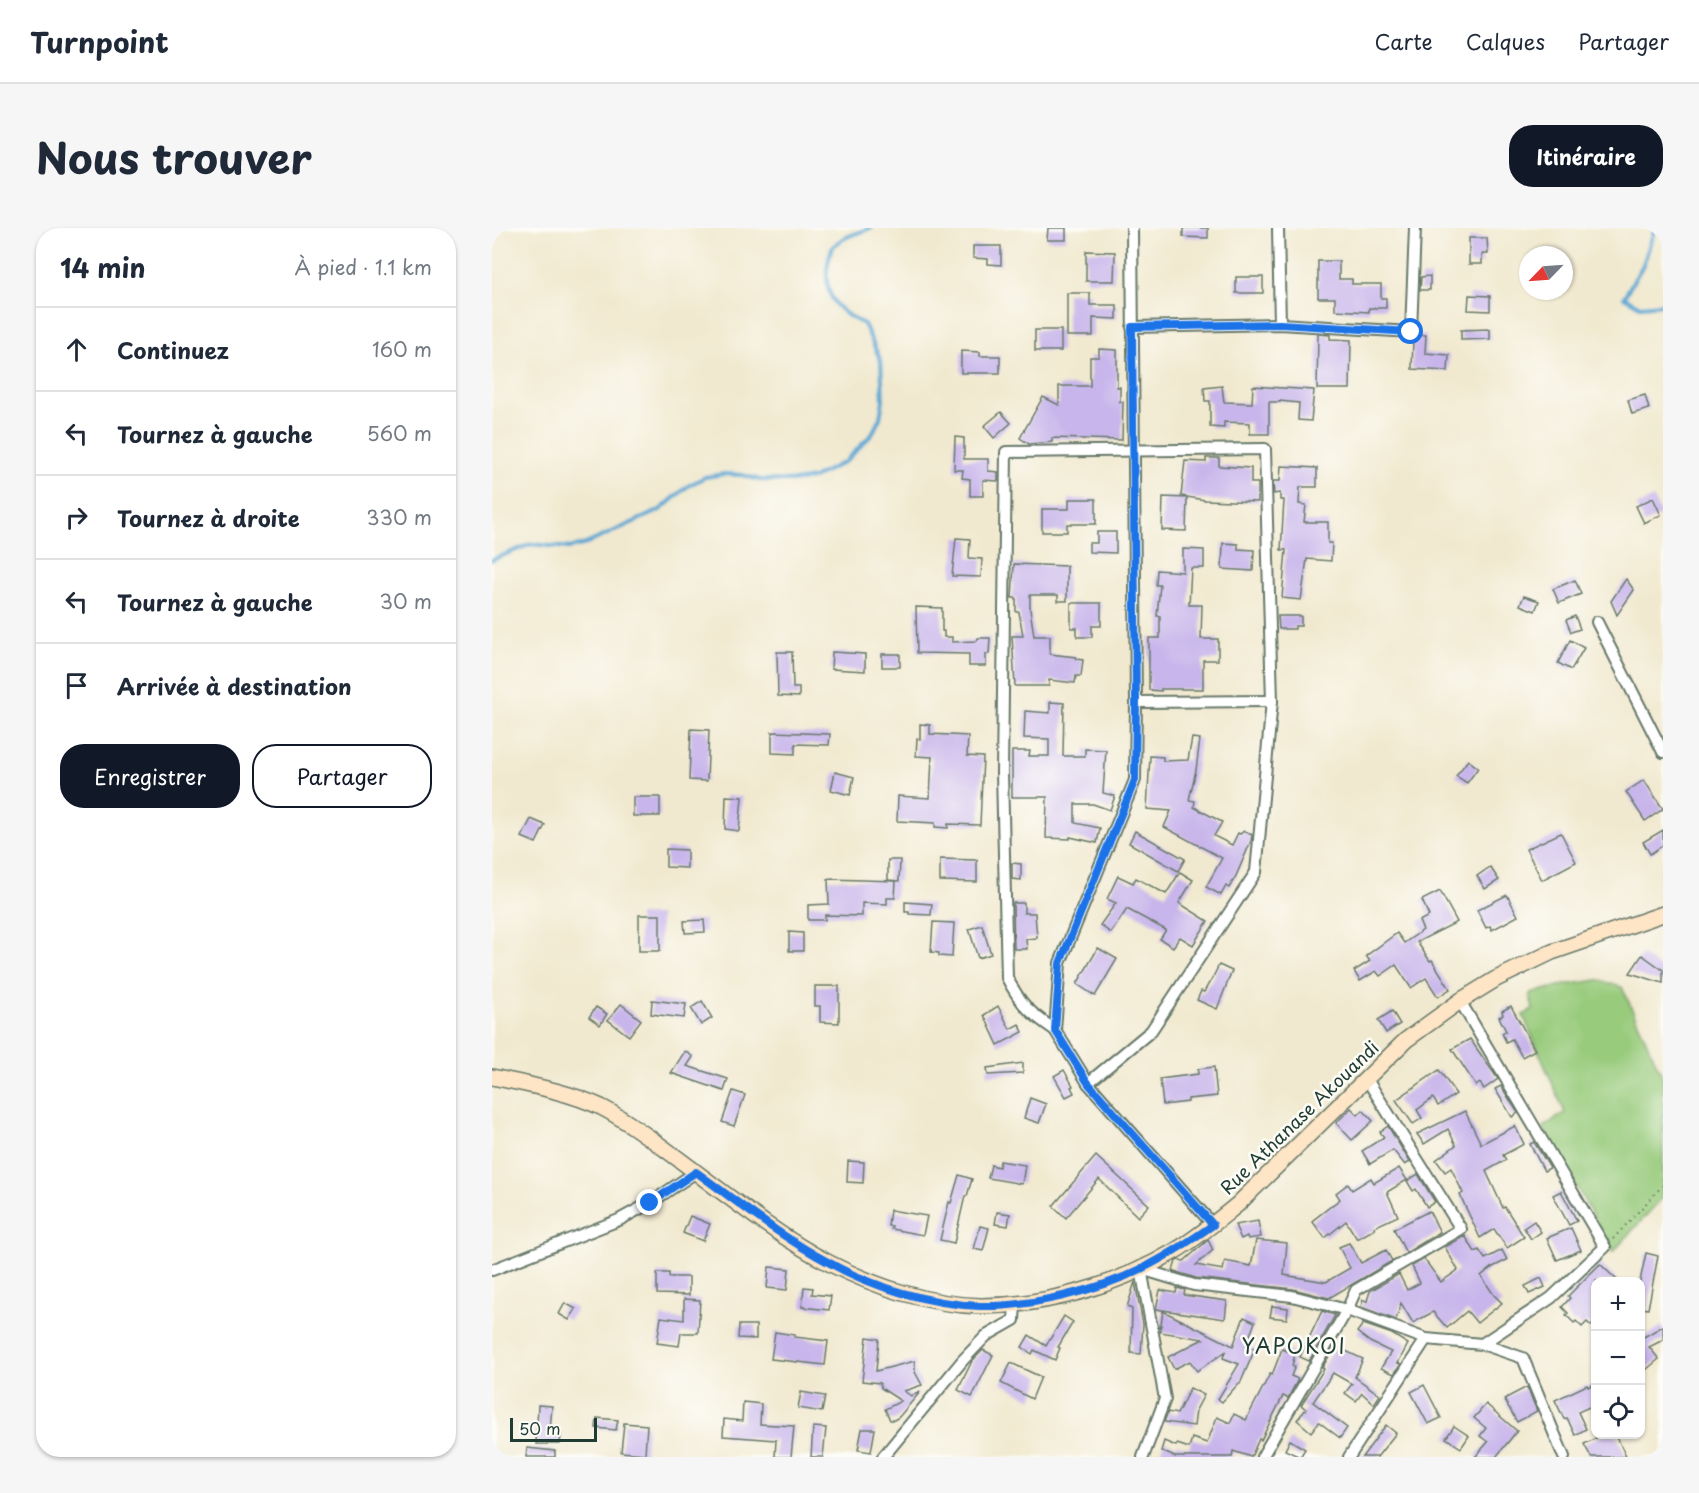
<!DOCTYPE html>
<html lang="fr">
<meta charset="utf-8">
<style>
:root{--surface:#fff;--page:#f6f6f7;--text:#1f2937;--muted:#747a83;--line:#e0e1e3;--accent:#111827}
body{margin:0;font-family:"Playpen Sans",sans-serif;background:var(--page);color:var(--text)}
.controls{position:absolute;right:18px;bottom:18px;display:grid;overflow:hidden;border-radius:12px;box-shadow:0 2px 4px #0004}
.controls button{width:54px;height:54px;display:grid;place-items:center;padding:0;border:0;border-bottom:2px solid var(--line);background:var(--surface);color:var(--text);font:30px sans-serif}
.compass{position:absolute;left:1027px;top:18px;width:54px;height:54px;border-radius:50%;background:var(--surface);box-shadow:0 2px 4px #0004;rotate:245deg}
.scale{position:absolute;left:18px;bottom:15px;width:87px;box-sizing:border-box;padding-left:6px;border:3px solid #1f3d34;border-top:0;font-size:16px;line-height:21px;white-space:nowrap;color:#1f3d34;-webkit-text-stroke:4px #fdfcf7;paint-order:stroke}
.stop{position:absolute;width:18px;height:18px;margin:-14px;border:4px solid #1a73e8;border-radius:50%;background:#fff}
.stop.end{background:#1a73e8;border-color:#fff;box-shadow:0 2px 6px #0008}
.list{margin:0;padding:0;list-style:none}
h2{display:flex;justify-content:space-between;align-items:center;height:78px;margin:0;padding:0 24px;font-size:26px}
h2 small{font-size:20px;font-weight:400;color:var(--muted)}
.list li{display:grid;grid-template-columns:39px 1fr auto;gap:18px;align-items:center;box-sizing:border-box;height:84px;padding:0 24px;border-top:2px solid var(--line)}
.list b{display:block;font-size:22px;white-space:nowrap}
.list em{font-size:20px;font-style:normal;color:var(--muted)}
.actions{display:flex;gap:12px;padding:18px 24px}
.actions a{flex:1;padding:14px 0;border:2px solid var(--accent);border-radius:24px;text-align:center;font-size:21px;color:var(--accent)}
.actions .main{background:var(--accent);color:#fff}
.icon{flex:none;width:33px;height:33px;fill:none;stroke:currentColor;stroke-width:2;stroke-linecap:round;stroke-linejoin:round}
.map{position:relative;flex:none;width:1171px;height:1229px;overflow:hidden;border-radius:24px}
header{display:flex;align-items:center;gap:36px;box-sizing:border-box;height:84px;padding:0 30px;background:var(--surface);border-bottom:2px solid var(--line)}
header strong{font-size:28px}
nav{display:flex;gap:33px;margin-inline-start:auto;font-size:21px}
.intro{display:flex;align-items:center;justify-content:space-between;box-sizing:border-box;height:144px;padding:0 36px}
h1{margin:0;font-size:42px}
.button{padding:15px 27px;border-radius:24px;background:var(--accent);color:#fff;font-size:21px;font-weight:700}
main{display:flex;gap:36px;padding:0 36px}
aside{flex:1;background:var(--surface);border-radius:24px;box-shadow:0 2px 4px #0004}
.map>svg:first-child{display:block}
.green{fill:#98cb7c;stroke:#5c8458;stroke-width:1.5}
.lines{fill:none;stroke-linecap:round;stroke-linejoin:round}
.stream{stroke:#5aa6d3;stroke-width:4}
.building{fill:#c8b5eb}
.street-casing{stroke:#68796a;stroke-width:14}
.secondary-casing{stroke:#68796a;stroke-width:18}
.path{stroke:#68796a;stroke-width:2;stroke-dasharray:1.5 4.5;stroke-linecap:butt}
.street{stroke:#fff;stroke-width:10}
.secondary{stroke:#fde5c5;stroke-width:15}
.route{stroke:#1a73e8;stroke-width:8}
.labels{text-anchor:middle;dominant-baseline:central;stroke-width:5;stroke-linejoin:round;paint-order:stroke}
.street-label{font-size:18px;fill:#1f3d34;stroke:#fdfcf7}
.quarter-label{font-size:21px;letter-spacing:1.5px;fill:#1f3d34;stroke:#fdfcf7}
</style>
<header>
<strong>Turnpoint</strong>
<nav><a>Carte</a><a>Calques</a><a>Partager</a></nav>
</header>
<div class="intro"><h1>Nous trouver</h1><a class="button">Itinéraire</a></div>
<main>
<aside>
<h2>14 min<small>À pied · 1.1 km</small></h2>
<ul class="list">
<li><svg class="icon" aria-label="ahead" viewBox="0 0 24 24"><path d="M12 20V5M6 11l6-6 6 6"/></svg><div><b>Continuez</b></div><em>160 m</em></li>
<li><svg class="icon" aria-label="left" viewBox="0 0 24 24"><path d="M17 20v-9H6M10 6l-5 5 5 5"/></svg><div><b>Tournez à gauche</b></div><em>560 m</em></li>
<li><svg class="icon" aria-label="right" viewBox="0 0 24 24"><path d="M7 20v-9h11M14 6l5 5-5 5"/></svg><div><b>Tournez à droite</b></div><em>330 m</em></li>
<li><svg class="icon" aria-label="left" viewBox="0 0 24 24"><path d="M17 20v-9H6M10 6l-5 5 5 5"/></svg><div><b>Tournez à gauche</b></div><em>30 m</em></li>
<li><svg class="icon" aria-label="arrive" viewBox="0 0 24 24"><path d="M6 21V4h12l-3 4 3 4H6"/></svg><div><b>Arrivée à destination</b></div></li>
</ul>
<div class="actions"><a class="main">Enregistrer</a><a>Partager</a></div>
</aside>
<div class="map">
<svg width="1171" height="1229" viewBox="0 0 1171 1229">
<rect width="100%" height="100%" fill="#fdfcf7"/>
<filter id="ink" filterUnits="userSpaceOnUse"><feTurbulence type="fractalNoise" baseFrequency=".0167" numOctaves="2"/><feDisplacementMap in="SourceGraphic" scale="12" xChannelSelector="R" yChannelSelector="G"/><feConvolveMatrix kernelMatrix="1 2 1 2 8 2 1 2 1" color-interpolation-filters="sRGB"/></filter>
<filter id="wash" filterUnits="userSpaceOnUse"><feTurbulence type="fractalNoise" baseFrequency=".008" numOctaves="4" result="noise"/><feDisplacementMap in="SourceGraphic" scale="24" xChannelSelector="R" yChannelSelector="G"/><feGaussianBlur stdDeviation="1.35" result="paint"/><feColorMatrix in="noise" values="0 0 0 0 0 0 0 0 0 0 0 0 0 0 0 0 0 1.4 0 .05"/><feComposite in="paint" operator="in"/></filter>
<g filter="url(#wash)">
<rect width="100%" height="100%" fill="#f1e9cf"/>
<path class="green" d="M1106,752L1130,759L1171,850V969L1121,1024L1051,899L1073,885L1031,787L1041,782L1038,766L1067,758Z"/>
<g class="lines">
<g class="stream">
<path d="M1163,0L1151,37L1132,69L1148,78L1171,76"/>
<path d="M0,332L39,316L78,320L94,316L168,282L196,258L213,249L232,246L250,247L268,252L303,253L321,250L354,233L380,206L388,190L391,172L389,133L372,96C347,85 333,71 335,42C336,35 337,25 341,19C351,8 366,5 379,0"/>
</g>
</g>
<g id="blocks">
<g class="building">
<path d="M556,0H574V12H555Z"/>
<path d="M691,0H716V10L691,9Z"/>
<path d="M977,10H995L996,26H990V36H977Z"/>
<path d="M481,18H509V37L496,36V31L481,30Z"/>
<path d="M594,23L623,24L622,53H594Z"/>
<path d="M826,33H847V51H860V56H889V70H894V80H877V84L843,82V70H826Z"/>
<path d="M938,48V62H928L929,49Z"/>
<rect x="744" y="49" width="27" height="16"/>
<path d="M575,65H598V77H625V91L601,90V108H575Z"/>
<path d="M977,67L998,68V83L976,82Z"/>
<path d="M998,101V111L969,112V102Z"/>
<rect x="543" y="102" width="26" height="21"/>
<path d="M826,106L838,107V111L859,112L858,161H825Z"/>
<path d="M926,107H934L933,125L957,127L956,143L920,141L921,111Z"/>
<path d="M607,121L625,122V159H628V174H631L630,212L560,210V214L537,216L528,210L551,169L567,177V158H598V129H607Z"/>
<path d="M469,123L488,124V128H508V145H469Z"/>
<path d="M730,158L732,174L760,175L761,158L822,162L819,193L806,192L807,175L788,173V174H777V206H758V195L732,194V200L718,199V173H713L712,160Z"/>
<path d="M1153,167L1157,181L1140,186L1136,172Z"/>
<path d="M509,184L519,195L502,210L492,198Z"/>
<path d="M463,209L472,210V231H496V243L506,244V253L491,252V268H478V251L470,250L471,242H462Z"/>
<path d="M714,230H727V238L759,240V255H766V274L713,272L689,268L693,233L714,234Z"/>
<path d="M789,238L825,240V259H808L807,276L814,277L812,294H836V315H840L839,333L815,331L809,372L790,370L794,322H789L792,272H788V265L782,266L781,253H788Z"/>
<path d="M671,269L695,270L694,303L670,302Z"/>
<path d="M1161,270L1169,287L1152,295L1144,278Z"/>
<path d="M577,271H604V296H575V304H550V281H577Z"/>
<path d="M605,304H624V325L597,324V315H605Z"/>
<path d="M464,310L478,311L477,330L490,331L489,349L460,348Z"/>
<path d="M731,315L746,316V321L762,322L761,343L730,341Z"/>
<path d="M691,321L712,322V340H699L697,377H710L709,411H726V432H711V461H669V463L657,462V410H668V388H665L668,357H664L665,342L691,344Z"/>
<path d="M522,336L575,338V373H566V367H538V381L542,408H558V426L584,429V431L591,432L589,448H584L583,455L557,452V458H523L520,408H531L527,384H524V370H520Z"/>
<path d="M1134,351L1142,362L1125,387L1119,373Z"/>
<path d="M1083,352L1089,366L1067,375L1061,361Z"/>
<path d="M1032,368L1047,373L1043,383L1028,377Z"/>
<path d="M579,375H609V398H600V409H585V400H579Z"/>
<path d="M424,379L450,380V403H452V409H460V414L485,413L486,410H498L497,426H494V438H477V426L425,425Z"/>
<path d="M786,388H809V398H803V401H787Z"/>
<path d="M1083,388L1088,401L1079,404L1074,392Z"/>
<path d="M1078,412L1092,420L1079,442L1066,435Z"/>
<path d="M285,424H300L301,460H307V469L286,468Z"/>
<path d="M340,424L373,426V443L339,441Z"/>
<rect x="390" y="426" width="18" height="13"/>
<path d="M558,474L572,475L571,528H593V521L614,522L611,565L623,568L618,582L601,576H583V595L608,600L605,615L578,609V611L554,610L555,569H520V523H538L537,528H557V511L532,510L533,483L558,485Z"/>
<path d="M428,496L438,497V506L476,508L475,528L491,529L488,597L456,596V600L443,599V595L405,593L406,568L438,570L440,529L424,528L425,510L428,511Z"/>
<path d="M199,501L217,502L215,553L197,552Z"/>
<path d="M280,504L338,506L337,517L303,516V526L280,525Z"/>
<path d="M700,510L708,511L704,542L697,572L703,573L702,579L730,594L722,608L740,617L746,605L748,606L752,603L760,607L759,613L744,648L737,660L734,658L729,667L714,659L730,630L672,599L679,583L655,581L658,528L671,529V533L696,532Z"/>
<path d="M976,532L986,540L975,555L964,548Z"/>
<path d="M343,544L362,549L358,567L339,562Z"/>
<path d="M1152,552L1171,581L1153,593L1134,564Z"/>
<path d="M234,568L250,569L247,603L233,601Z"/>
<rect x="141" y="569" width="27" height="19"/>
<path d="M39,591L53,597L44,615L30,609Z"/>
<path d="M1171,602V617L1158,626L1151,614Z"/>
<path d="M643,603L693,631L686,643L637,615Z"/>
<path d="M1069,605L1084,634L1050,652L1034,621Z"/>
<path d="M174,621L195,622V640L174,639Z"/>
<path d="M448,631L485,632V654L448,653Z"/>
<path d="M396,632H408L407,653L396,652Z"/>
<path d="M520,635L529,636V652L520,651Z"/>
<path d="M998,639L1007,652L993,661L985,648Z"/>
<path d="M688,644L701,652L687,675L716,693L701,717L688,709L681,719L668,711L674,702L635,681L619,705L608,697L624,675L615,671L626,648L641,655L644,650L674,666Z"/>
<path d="M336,651L404,653L403,670H395V676L370,675V688L333,687V692H316V677L337,676Z"/>
<path d="M948,663L965,694L925,714L938,733L940,732L958,761L946,769L934,750L919,760L904,737L888,748L884,743L868,753L862,743L878,733L874,728L905,705L912,715L931,702L927,693L937,688L930,672Z"/>
<path d="M1015,667L1026,688L1000,702L998,698L994,700L985,682Z"/>
<path d="M413,674L440,676L439,687L417,686V684H413Z"/>
<path d="M521,675H532V685H543L545,710L534,711L535,721H522Z"/>
<rect x="147" y="687" width="21" height="36"/>
<path d="M212,692L213,704L193,705L192,693Z"/>
<path d="M441,694L462,695L460,729L447,728V725L439,724Z"/>
<path d="M490,697L499,726L486,730L477,701Z"/>
<path d="M297,704L311,705V723H297Z"/>
<path d="M606,720L625,731L603,768L585,756Z"/>
<path d="M1150,727L1171,742V755L1138,745Z"/>
<path d="M727,737L740,743L725,781L705,772L709,763L712,764L717,755H718Z"/>
<path d="M323,758H347V795L328,794V778H323Z"/>
<path d="M160,772L194,776L192,790L159,786Z"/>
<path d="M210,773L220,790L209,797L199,780Z"/>
<path d="M129,776L149,792L137,808L116,792Z"/>
<path d="M506,778L518,801L527,796L531,804L506,817L492,787Z"/>
<path d="M1019,778L1043,822L1030,829L1020,811L1014,814L1010,805L1014,803L1007,789L1011,787L1010,783Z"/>
<path d="M104,779L115,786L108,797L97,789Z"/>
<path d="M900,783L908,796L894,805L886,792Z"/>
<path d="M978,811L1006,851L992,861L988,855L984,858L960,821Z"/>
<path d="M193,823L201,829L195,838L236,851L232,863L179,845Z"/>
<path d="M531,835V845L496,847L495,840Z"/>
<path d="M722,839L725,868L696,871V874L671,877L668,851L706,846V841Z"/>
<path d="M572,842L581,858L579,859L582,865L574,869L562,848Z"/>
<path d="M947,842L964,866L946,878L941,870L925,882L930,890L921,896L904,872Z"/>
<path d="M1009,858L1026,885L1020,889L1003,861Z"/>
<path d="M241,863L253,867L242,898L230,894Z"/>
<path d="M538,870L554,876L547,895L532,890Z"/>
<path d="M859,880L866,887L871,882L881,893L860,912L844,895Z"/>
<path d="M973,883L989,916L1023,898L1032,916L1011,927L1014,932L994,943L1011,980L1013,979L1032,1009L1015,1020L1002,1001L988,1010L968,967L971,965L959,940L953,944L944,932L964,917L956,901L932,916L925,906Z"/>
<path d="M896,898L918,934L913,937L901,922L878,936L870,923L892,909L888,904Z"/>
<path d="M1042,914L1058,940L1052,943L1038,916Z"/>
<path d="M604,928L657,977L646,989L607,951L574,990L561,978Z"/>
<path d="M356,933L372,934L371,955L355,954Z"/>
<path d="M508,933L533,937L530,956L496,950L499,937L507,939Z"/>
<path d="M907,940L915,952L895,964L906,988L882,999L883,1001L865,1011L854,993L833,1010L820,993L848,971L844,965L856,956L860,962L879,950L882,955Z"/>
<path d="M926,946L943,974L935,979L924,961L921,963L915,953Z"/>
<path d="M467,947L480,951L475,968H473L462,1015L448,1012L457,974L459,975Z"/>
<path d="M1069,963L1085,993L1077,997L1061,967Z"/>
<path d="M398,982L435,988L431,1007L399,1001L400,998H396Z"/>
<path d="M937,983L948,1004L914,1025L902,1001Z"/>
<path d="M505,984L518,986L516,998L503,996Z"/>
<path d="M198,988L218,996L211,1013L191,1005Z"/>
<path d="M766,993L769,1009L756,1011L755,1008L749,1011L743,997Z"/>
<path d="M1042,993L1049,1004L1039,1011L1032,1000Z"/>
<path d="M488,998L497,1000L491,1023L482,1021Z"/>
<path d="M1079,1000L1089,1022L1065,1032L1055,1010Z"/>
<path d="M973,1008L983,1024L987,1022L993,1031L1010,1022L1015,1032L999,1040L989,1048L1002,1067L1010,1075L985,1095L975,1083L955,1100L941,1084L921,1095L909,1075L904,1092L869,1079L871,1072L875,1073L878,1063L907,1046L915,1062L928,1055L920,1038L932,1031L949,1054L966,1042L953,1019Z"/>
<path d="M716,1012L721,1022L704,1037L731,1042L733,1033L759,1038L764,1012L795,1015L792,1047L834,1054L858,1040L847,1019L857,1015L869,1035L894,1022L900,1033L837,1070L801,1061L704,1050L681,1043L684,1033L687,1032L692,1033Z"/>
<path d="M1154,1025L1166,1028L1156,1081L1149,1080L1148,1053Z"/>
<path d="M1108,1036L1126,1053H1104V1093L1099,1098L1095,1094L1090,1099L1084,1093L1082,1095L1074,1087L1076,1085L1070,1079L1078,1070L1076,1068Z"/>
<path d="M277,1039L297,1041L295,1062L275,1060Z"/>
<path d="M165,1045H177V1049H197V1067L165,1066Z"/>
<path d="M1049,1050L1053,1059L1037,1066L1033,1058Z"/>
<path d="M643,1054L651,1096L649,1126L639,1125L640,1081L635,1079Z"/>
<path d="M312,1059L321,1060L320,1066L339,1068L337,1082L310,1079Z"/>
<path d="M685,1060L693,1062L692,1067L735,1073L733,1091L664,1081L668,1062L684,1065Z"/>
<path d="M192,1071L208,1072L206,1105H189L187,1118L165,1115L169,1089L192,1092Z"/>
<path d="M73,1075L84,1081L77,1092L67,1086Z"/>
<path d="M780,1078L796,1080L795,1091L778,1089Z"/>
<path d="M671,1083L741,1118L752,1089L763,1094L754,1118L763,1121L748,1156L747,1155L730,1174L726,1171L747,1136L731,1130L733,1124L705,1143L698,1133L682,1141L676,1129L711,1111L668,1104Z"/>
<path d="M830,1083L843,1087L817,1133L808,1129Z"/>
<path d="M572,1088L581,1094L566,1119L568,1120L563,1132L542,1122L540,1126L530,1119L537,1107L554,1118Z"/>
<path d="M871,1096L900,1106L916,1116L906,1135L909,1136L902,1146L889,1140L899,1124L878,1114L865,1104Z"/>
<path d="M247,1097H264V1111L246,1110Z"/>
<path d="M1171,1098V1112L1157,1119L1167,1131L1149,1146V1109L1150,1110Z"/>
<path d="M283,1104L303,1107L302,1109L336,1113L333,1137L279,1131Z"/>
<path d="M375,1109L387,1111L384,1143L423,1133V1144L430,1157L412,1163L419,1168L428,1164L407,1189L402,1192H398L393,1181L409,1173L389,1160L388,1155L370,1153Z"/>
<path d="M843,1118L871,1131L863,1149L888,1167L882,1176L870,1165L864,1173L853,1165L860,1156L841,1145L821,1174L855,1200L848,1210L827,1194L819,1204L805,1192L814,1181L809,1177L832,1141L830,1140Z"/>
<path d="M790,1121L803,1126L800,1138H803L799,1148L806,1151L796,1170L791,1168L769,1212L767,1211L759,1229L741,1223L740,1229H683L669,1223L672,1213L684,1218L685,1216L697,1220L700,1210L715,1215L725,1189L738,1195L742,1186L754,1192L778,1146L780,1147Z"/>
<path d="M491,1122L501,1127L480,1169L466,1162L480,1133Z"/>
<path d="M519,1135L549,1149L540,1171L509,1155Z"/>
<path d="M1104,1155V1176L1086,1184L1094,1201L1083,1207L1075,1190L1072,1191L1063,1172L1095,1157L1096,1159Z"/>
<path d="M932,1157L949,1190L936,1196L919,1164Z"/>
<path d="M1035,1159L1045,1183L1025,1194L1012,1171Z"/>
<path d="M698,1160L712,1167L704,1182L702,1198L672,1194L676,1184L685,1186Z"/>
<path d="M309,1164L333,1168L330,1184L306,1180Z"/>
<path d="M251,1174L269,1176L268,1196L302,1198L299,1229H283L284,1212L231,1208L232,1191L250,1193Z"/>
<path d="M994,1176L1025,1203L1004,1229H983L996,1214L988,1208L994,1200L982,1190Z"/>
<path d="M46,1177L60,1178L58,1204L69,1206L68,1216H44Z"/>
<path d="M105,1190L126,1192L124,1202L104,1200Z"/>
<path d="M132,1195L155,1197L153,1226L129,1224Z"/>
<path d="M894,1197L904,1205L885,1229H870Z"/>
<path d="M962,1198L977,1208L969,1220L954,1210Z"/>
<path d="M321,1199L334,1200L331,1229H319Z"/>
<path d="M370,1201H383L379,1224L366,1222Z"/>
<path d="M1112,1206H1124L1134,1229H1099L1092,1216Z"/>
<path d="M798,1212L813,1221L808,1229L793,1222Z"/>
<path d="M35,1220L63,1223V1229H34Z"/>
</g>
</g>
</g>
<g filter="url(#ink)">
<use href="#blocks" fill-opacity="0" stroke="#68796a" stroke-width="1.5"/>
<g class="lines">
<g class="street-casing">
<g id="street">
<path d="M640,0L644,474L643,552L568,735L563,802L596,855L721,997"/>
<path d="M786,0L788,96"/>
<path d="M640,99L788,96L919,104L923,0"/>
<path d="M1105,394L1171,524"/>
<path d="M644,474L780,473"/>
<path d="M968,773L1113,1019L1059,1070L990,1116"/>
<path d="M563,802C538,785 530,778 515,750L510,545L514,224L773,221L780,473L764,644L659,803L596,855"/>
<path d="M0,1042L127,992L158,975L204,944"/>
<path d="M391,1229L471,1132L494,1108L522,1092L523,1076"/>
<path d="M651,1229L673,1171L649,1041L702,1057L800,1068L855,1082L934,1111L990,1116L1031,1130L1072,1229"/>
<path d="M770,1229L855,1082L864,1062L969,1001L874,850"/>
<path d="M857,1229L934,1111"/>
</g>
</g>
<g class="secondary-casing">
<path id="secondary" d="M0,849C37,857 74,863 109,879C133,891 155,908 177,924C226,960 283,1007 337,1035C382,1058 437,1077 489,1078C555,1078 626,1057 683,1023C705,1010 725,993 745,977L914,812L968,773L1004,751L1060,724L1171,686"/>
</g>
<path class="path" d="M1121,1011L1171,957"/>
<use href="#street" class="street"/>
<use href="#secondary" class="secondary"/>
</g>
</g>
<g class="lines" filter="url(#ink)">
<path class="route" d="M158,975L204,944C247,975 289,1009 336,1034C380,1059 437,1076 488,1078C538,1079 606,1063 651,1040C676,1028 698,1013 721,997L596,855L563,802L568,735L643,552L644,474L640,99L788,96L919,104"/>
</g>
<g class="labels">
<g class="street-label">
<text transform="translate(807 889) rotate(-44)">Rue Athanase Akouandi</text>
</g>
<g class="quarter-label">
<text x="802" y="1117">YAPOKOI</text>
</g>
</g>
</svg>
<div class="controls">
<button>+</button>
<button>−</button>
<button><svg class="icon" aria-label="locate" viewBox="0 0 24 24"><circle cx="12" cy="12" r="6"/><path d="M12 2v4M12 18v4M2 12h4M18 12h4"/></svg></button>
</div>
<svg class="compass" viewBox="-18 -18 36 36"><path d="M0-13l5 13h-10z" fill="#e53935"/><path d="M0 13l5-13h-10z" fill="#747a83"/></svg>
<div class="scale">50 m</div>
<div class="stop" style="left:919px;top:104px"></div>
<div class="stop end" style="left:158px;top:975px"></div>
</div>
</main>
